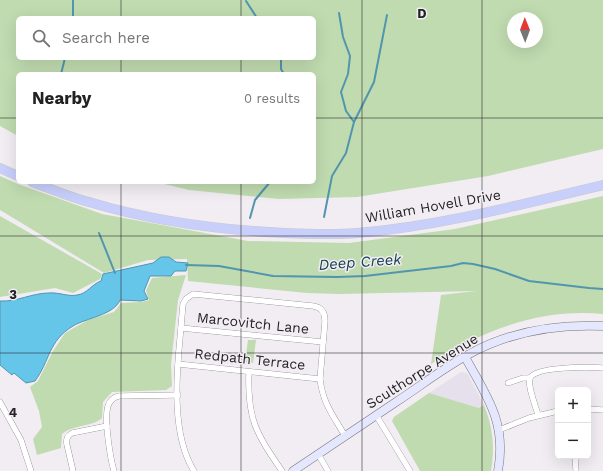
<!DOCTYPE html>
<meta charset="utf-8">
<style>
:root{--surface:#fff;--page:#f6f6f6;--text:#222;--muted:#767676;--line:#e0e0e0}
body{margin:0;font-family:"Work Sans",sans-serif;background:var(--page);color:var(--text)}
.controls{position:absolute;right:12px;bottom:12px;display:grid;overflow:hidden;border-radius:6px;box-shadow:0 4px 16px #0002}
.controls button{width:36px;height:36px;display:grid;place-items:center;padding:0;border:0;border-bottom:1px solid var(--line);background:var(--surface);color:var(--text);font:20px sans-serif}
.compass{position:absolute;left:507px;top:12px;width:36px;height:36px;border-radius:50%;background:var(--surface);box-shadow:0 4px 16px #0002;rotate:359deg}
.list{margin:0;padding:0;list-style:none}
h2{display:flex;justify-content:space-between;align-items:center;height:52px;margin:0;padding:0 16px;font-size:17px}
h2 small{font-size:13px;font-weight:400;color:var(--muted)}
.icon{flex:none;width:22px;height:22px;fill:none;stroke:currentColor;stroke-width:2;stroke-linecap:round;stroke-linejoin:round}
.map{position:relative;flex:none;width:603px;height:471px;overflow:hidden}
.search{position:absolute;background:var(--surface);box-shadow:0 4px 16px #0002;left:16px;top:16px;width:300px;height:44px;display:flex;align-items:center;gap:10px;box-sizing:border-box;padding:0 14px;border-radius:6px;color:var(--muted);font-size:15px}
.panel{position:absolute;background:var(--surface);box-shadow:0 4px 16px #0002;left:16px;top:72px;width:300px;height:112px;border-radius:6px}
.map>svg:first-child{display:block}
.built{fill:#e6dfec}
.green{fill:#c0dbb0;fill-rule:evenodd}
.water{fill:#66c6e9;stroke:#5295ae}
.lines{fill:none;stroke-linecap:round;stroke-linejoin:round}
.stream{stroke:#5295ae;stroke-width:2}
.street-casing{stroke:#78757a;stroke-width:6}
.secondary-casing{stroke:#78757a;stroke-width:9}
.primary-casing{stroke:#cacaca;stroke-width:10}
.street{stroke:#fff;stroke-width:5.5}
.secondary{stroke:#e4e7fd;stroke-width:8}
.primary{stroke:#c8cffb;stroke-width:9}
.grid{fill:none;stroke:#232224;stroke-width:1;stroke-opacity:0.55}
.labels{text-anchor:middle;dominant-baseline:central;stroke-width:3;stroke-linejoin:round;paint-order:stroke}
.street-label{font-size:14px;fill:#232224;stroke:#f1edf3}
.water-label{font-size:15px;font-style:italic;fill:#15404f;stroke:#f1edf3}
.grid-label{font-size:13px;text-anchor:middle;font-weight:bold;fill:#232224;stroke:#f1edf3;stroke-width:3;stroke-linejoin:round;paint-order:stroke}
</style>
<div class="map">
<svg width="603" height="471" viewBox="0 0 603 471">
<rect width="100%" height="100%" fill="#f1edf3"/>
<path class="built" d="M461,372L467,373L484,405L479,408L429,393Z"/>
<g class="green">
<path d="M0,0H603V149L488,176L357,197L279,199L189,190L156,182H314V74H18V136L0,126ZM18,18H314V58H18ZM513,18H537V42H513Z"/>
<path d="M0,176L18,184L102,214L248,241L349,243L455,229L603,196V314C541,308 482,330 431,364L441,295L476,291L339,294L307,293L188,281L187,259L148,260L104,273L0,210Z"/>
<path d="M0,216L102,274L100,279L73,293L55,288L0,297Z"/>
<path d="M186,275L178,300L171,364L172,386L166,390L112,392L103,402L102,418C92,427 75,424 62,434L61,448L37,455L33,439L42,427L39,411L30,387L38,381L53,351L65,333L88,320L114,312L121,303L142,302L149,300L146,291L152,278Z"/>
<path d="M248,340H256L253,363L245,362Z"/>
<path d="M429,393L479,408L484,405C493,427 495,448 491,471H420L392,421L394,417Z"/>
</g>
<path class="water" d="M161,257H169L176,262L188,263L186,271H175L171,276H150L144,291L148,299L141,301L120,300C114,315 86,318 73,326C48,341 50,361 35,381L26,383L14,373L12,375L0,365V301C17,302 32,293 49,293C59,292 68,297 77,295C87,294 92,284 101,281L103,274L153,263Z"/>
<g class="lines">
<g class="stream">
<path d="M73,0V18"/>
<path d="M246,1L257,18"/>
<path d="M339,13L343,37L350,56L348,74L341,92L346,111L354,122"/>
<path d="M281,58V69L284,74"/>
<path d="M61,74L65,58"/>
<path d="M324,217L332,176L346,153L354,122L374,82L387,15"/>
<path d="M250,218L255,200L270,182"/>
<path d="M99,233L115,273"/>
<path d="M186,265L219,266L273,276L337,277L365,276L451,266L463,263L473,264L495,269L529,281L589,288L603,289"/>
</g>
<g class="street-casing">
<g id="street">
<path d="M181,328L323,342"/>
<path d="M178,364L320,379"/>
<path d="M249,372C247,419 256,433 282,471"/>
<path d="M508,383L523,378H530"/>
<path d="M0,402L21,440L31,471"/>
<path d="M588,409L603,410"/>
<path d="M376,415L410,471"/>
<path d="M538,415C536,407 527,385 530,378C536,366 591,367 603,368"/>
<path d="M499,430L529,418L558,411"/>
<path d="M318,454L328,471"/>
<path d="M575,456L576,471"/>
<path d="M73,471L67,445C66,439 67,436 72,433L107,426"/>
<path d="M114,471C110,457 104,419 108,406C110,400 114,397 119,396L178,395"/>
<path d="M194,471C172,436 176,379 180,338C181,327 182,315 183,304L186,299L193,294L313,306C321,307 325,312 325,321L320,379C323,404 333,415 345,436"/>
</g>
</g>
<g class="secondary-casing">
<g id="secondary">
<path d="M465,357C487,396 507,423 498,471"/>
<path d="M293,471C327,448 362,425 396,402C422,385 446,366 473,352C513,331 558,324 603,326"/>
</g>
</g>
<g class="primary-casing">
<g id="primary">
<path d="M0,168L18,176"/>
<path d="M32,182C51,189 70,197 89,202C152,221 219,230 285,233C309,234 334,235 357,233C441,226 522,204 603,185"/>
</g>
</g>
<use href="#street" class="street"/>
<use href="#secondary" class="secondary"/>
<use href="#primary" class="primary"/>
</g>
<path class="grid" d="M121,0V18M241,0V18M362,0V471M482,0V471M121,58V74M241,58V74M0,118H18M314,118H603M121,182V471M241,182V471M0,236H603M0,353H603"/>
<g class="labels">
<g class="street-label">
<text transform="translate(433 206) rotate(-10)">William Hovell Drive</text>
<text transform="translate(253 323) rotate(6)">Marcovitch Lane</text>
<text transform="translate(250 359) rotate(6)">Redpath Terrace</text>
<text transform="translate(422 371) rotate(-32)">Sculthorpe Avenue</text>
</g>
<g class="water-label">
<text transform="translate(360 262) rotate(-4)">Deep Creek</text>
</g>
</g>
<g class="grid-label">
<text x="422" y="18">D</text>
<text x="13" y="299">3</text>
<text x="13" y="417">4</text>
</g>
</svg>
<div class="controls">
<button>+</button>
<button>−</button>
</div>
<svg class="compass" viewBox="-18 -18 36 36"><path d="M0-13l5 13h-10z" fill="#e53935"/><path d="M0 13l5-13h-10z" fill="#767676"/></svg>
<div class="search"><svg class="icon" aria-label="search" viewBox="0 0 24 24"><circle cx="10" cy="10" r="6"/><path d="M15 15l6 6"/></svg>Search here</div>
<section class="panel">
<h2>Nearby<small>0 results</small></h2>
<ul class="list">
</ul>
</section>
</div>
